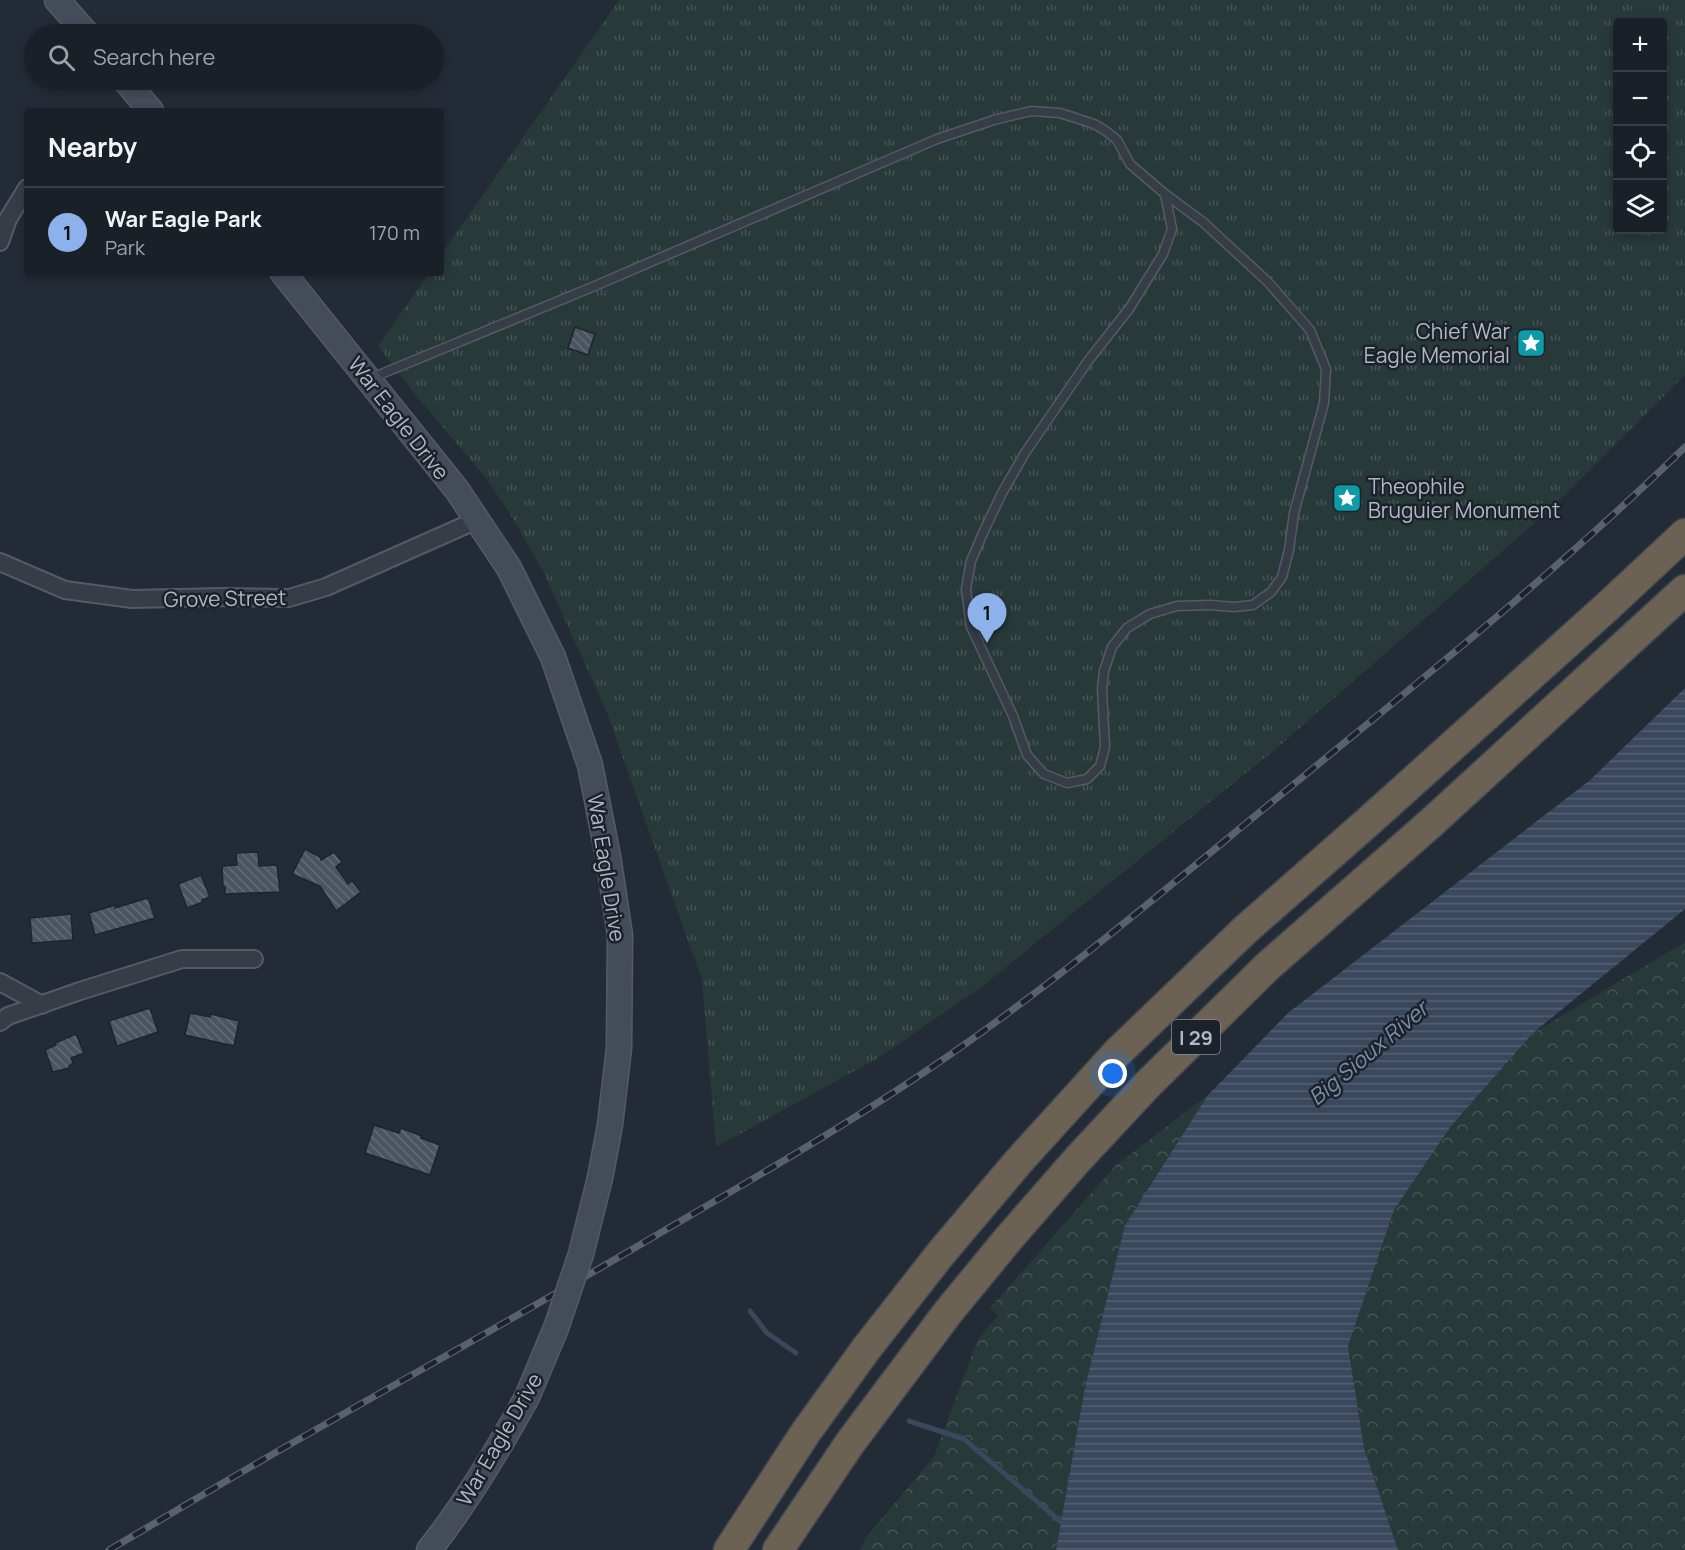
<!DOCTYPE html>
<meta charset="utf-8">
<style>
:root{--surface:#1a2028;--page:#232830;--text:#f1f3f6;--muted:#9fa3a8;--line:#383e45;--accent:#8db2eb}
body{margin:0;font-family:Manrope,sans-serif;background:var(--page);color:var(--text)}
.controls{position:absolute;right:18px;top:18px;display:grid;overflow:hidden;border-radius:6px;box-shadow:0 3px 9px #0003}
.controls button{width:54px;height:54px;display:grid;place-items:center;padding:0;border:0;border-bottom:2px solid var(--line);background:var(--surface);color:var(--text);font:30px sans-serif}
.you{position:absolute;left:1113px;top:1074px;width:21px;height:21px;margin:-15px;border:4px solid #fff;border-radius:50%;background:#1a73e8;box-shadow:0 0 0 9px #1a73e833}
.badge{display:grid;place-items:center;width:39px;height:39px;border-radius:50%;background:var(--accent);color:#111;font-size:20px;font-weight:700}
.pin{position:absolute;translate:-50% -50px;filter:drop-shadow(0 2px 3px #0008)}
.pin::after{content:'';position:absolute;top:32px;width:21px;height:18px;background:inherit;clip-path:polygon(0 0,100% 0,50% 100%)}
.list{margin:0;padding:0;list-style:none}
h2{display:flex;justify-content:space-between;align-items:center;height:78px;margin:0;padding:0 24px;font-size:26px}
h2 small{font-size:20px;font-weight:400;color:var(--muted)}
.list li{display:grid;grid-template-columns:39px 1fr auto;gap:18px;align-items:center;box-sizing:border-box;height:90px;padding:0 24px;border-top:2px solid var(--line)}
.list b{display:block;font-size:22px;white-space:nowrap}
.list p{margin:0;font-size:20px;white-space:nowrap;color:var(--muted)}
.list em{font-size:20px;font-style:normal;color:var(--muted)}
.icon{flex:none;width:33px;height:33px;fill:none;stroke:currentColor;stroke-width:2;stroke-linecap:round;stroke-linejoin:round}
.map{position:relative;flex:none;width:1685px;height:1550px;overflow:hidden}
.search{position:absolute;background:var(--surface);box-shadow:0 3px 9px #0003;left:24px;top:24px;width:420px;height:66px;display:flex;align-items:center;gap:15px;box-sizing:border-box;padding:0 21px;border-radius:33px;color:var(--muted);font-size:22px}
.panel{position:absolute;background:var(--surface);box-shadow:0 3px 9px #0003;left:24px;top:108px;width:420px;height:168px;border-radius:6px}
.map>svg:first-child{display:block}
.forest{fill:url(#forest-crowns)}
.park{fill:url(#park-tufts);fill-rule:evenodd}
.water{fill:url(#water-rules)}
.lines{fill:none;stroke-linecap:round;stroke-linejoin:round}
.stream{stroke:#3a485d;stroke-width:5}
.building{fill:url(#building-back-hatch);stroke:#1e242d;stroke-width:1.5}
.service-casing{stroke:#545b64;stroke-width:11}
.minor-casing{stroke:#545b64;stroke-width:20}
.secondary-casing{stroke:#545b64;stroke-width:27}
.motorway-casing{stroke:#414851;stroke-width:33}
.service{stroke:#363d47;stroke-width:8}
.minor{stroke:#363d47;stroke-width:16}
.secondary{stroke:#454c59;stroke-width:24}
.motorway{stroke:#6c6254;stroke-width:30}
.rail-casing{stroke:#59616d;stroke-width:7}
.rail{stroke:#1c222b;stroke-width:4.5;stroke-dasharray:14;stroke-linecap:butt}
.secondary-bridge-casing{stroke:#545b64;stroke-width:27;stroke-linecap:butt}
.secondary-bridge{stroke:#454c59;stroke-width:24}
.labels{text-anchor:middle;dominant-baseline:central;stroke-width:5;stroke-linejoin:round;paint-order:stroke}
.shield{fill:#1c222b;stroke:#848b95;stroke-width:1.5}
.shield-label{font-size:20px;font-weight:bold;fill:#b1b8c3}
.poi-label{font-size:21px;fill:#b1b8c3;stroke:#1c222b;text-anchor:end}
.street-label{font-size:21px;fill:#b1b8c3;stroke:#1c222b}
.water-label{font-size:22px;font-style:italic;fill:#7c8ea8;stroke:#1c222b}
</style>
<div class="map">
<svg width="1685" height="1550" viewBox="0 0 1685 1550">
<defs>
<pattern id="forest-crowns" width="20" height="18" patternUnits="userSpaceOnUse" patternTransform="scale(1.5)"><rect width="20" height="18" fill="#283939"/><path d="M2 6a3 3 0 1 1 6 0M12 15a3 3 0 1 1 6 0" fill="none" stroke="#455454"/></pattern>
<pattern id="park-tufts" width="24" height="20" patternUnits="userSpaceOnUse" patternTransform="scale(1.5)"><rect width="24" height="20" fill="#283939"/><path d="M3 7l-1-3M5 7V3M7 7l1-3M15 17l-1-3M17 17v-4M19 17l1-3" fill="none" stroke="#455454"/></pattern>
<pattern id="water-rules" width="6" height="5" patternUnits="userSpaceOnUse" patternTransform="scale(1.5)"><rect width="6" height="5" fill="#3a485d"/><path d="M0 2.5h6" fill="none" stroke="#546073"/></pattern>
<pattern id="building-back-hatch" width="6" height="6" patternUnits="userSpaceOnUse" patternTransform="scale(1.5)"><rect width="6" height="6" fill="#4b5561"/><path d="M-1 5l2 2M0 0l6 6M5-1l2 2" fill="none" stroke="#636b76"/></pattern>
</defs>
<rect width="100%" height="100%" fill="#232b36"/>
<g class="forest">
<path d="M1685,942V1550H1398L1364,1448L1348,1346L1394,1210L1451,1126L1533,1033Z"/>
<path d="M1208,1095L1125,1225L1085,1387L1056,1550H860L866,1537L934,1457L977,1341L998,1315L990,1308L1115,1166Z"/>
</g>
<path class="park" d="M619,0H1685V375L1554,506L1277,748L984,985L880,1057L716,1147L702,980L607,713L544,573L509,512L485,477L418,398L378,346L429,273H441V255ZM1618,22H1662V230H1618Z"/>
<path class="water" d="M1685,688V909L1533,1033L1451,1126L1394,1210L1348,1346L1364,1448L1398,1550H1056L1085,1387L1125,1225L1208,1095L1288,1013L1589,781Z"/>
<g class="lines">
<g class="stream">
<path d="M750,1311L767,1333L796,1353"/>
<path d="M909,1421L964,1439L1061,1522"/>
</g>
</g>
<g class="building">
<path d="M575,327L595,334L588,355L568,348Z"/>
<path d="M305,849L320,857L321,860L334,852L342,862L336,867L348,884L352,881L361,892L336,911L320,886L292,874Z"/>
<path d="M258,852L259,866L277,865L280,892L225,894V887L223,886L222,866L237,865L236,853Z"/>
<path d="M201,875L210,897L202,900L203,902L187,908L178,884Z"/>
<path d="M148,898L155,918L95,935L89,913L115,905V908Z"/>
<path d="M71,914L73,940L32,943L30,918Z"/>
<path d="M150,1008L158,1032L117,1046L109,1021Z"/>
<path d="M190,1013L210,1017L211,1014L239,1021L234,1046L185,1035Z"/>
<path d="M76,1034L84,1053L71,1058L73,1063L69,1066V1068L53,1072L45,1050L56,1045L55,1043Z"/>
<path d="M374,1125L399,1133L401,1128L422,1136L421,1138L440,1145L430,1175L365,1153Z"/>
</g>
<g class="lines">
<g class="service-casing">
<g id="service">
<path d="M1165,194L1203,222L1268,282L1310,330L1326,369L1324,403L1294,513L1289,550L1282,577L1271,592L1253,605L1234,607L1210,605L1177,606L1150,614L1127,628L1112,647L1104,671L1102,689L1105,747L1100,766L1087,779L1067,783L1044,774L1027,755L1013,716L971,627L966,589L971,561L983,533L1002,493L1025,453L1088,361L1129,309L1163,254L1172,229Z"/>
<path d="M369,379L590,288L937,139L994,120L1031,111L1060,113L1094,124L1106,131L1117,140L1130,164L1165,194"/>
</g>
</g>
<g class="minor-casing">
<g id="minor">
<path d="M0,242L8,219L27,188"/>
<path d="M0,562L65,590L132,599L223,597L289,598L326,587L477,520"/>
<path d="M0,982L42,1005"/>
<path d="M0,1022L8,1016L80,991L182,959H254"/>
</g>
</g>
<g class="secondary-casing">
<g id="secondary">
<path d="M57,0L87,34"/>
<path d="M125,80L151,111"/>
<path d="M283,273L457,490L509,568L553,657L590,765L608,856L620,935L619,1048L610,1125L600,1178"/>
<path d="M429,1550C467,1502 498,1450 527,1397"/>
</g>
</g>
<g class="motorway-casing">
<g id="motorway">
<path d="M729,1550L806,1432L866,1349L942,1252L1019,1161L1117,1053L1245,930L1369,821L1608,606L1685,534"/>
<path d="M778,1550L850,1443L949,1311L1009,1238L1078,1159L1147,1085L1268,966L1431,823L1685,590"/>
</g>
</g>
<use href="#service" class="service"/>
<use href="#minor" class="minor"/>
<use href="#secondary" class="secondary"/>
<use href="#motorway" class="motorway"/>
<g class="rail-casing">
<path id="rail" d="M109,1550C176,1511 242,1471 310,1433C425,1367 541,1303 655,1236C739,1187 823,1139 905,1085C1040,997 1163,891 1288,789C1423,678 1560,569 1685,447"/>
</g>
<use href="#rail" class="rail"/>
<g class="secondary-bridge-casing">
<path id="secondary-bridge" d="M527,1397L556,1328L581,1254L600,1178"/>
</g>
<use href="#secondary-bridge" class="secondary-bridge"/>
</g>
<defs>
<g id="sight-square" transform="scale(1.5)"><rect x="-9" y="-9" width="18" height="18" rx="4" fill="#0f9aa8" stroke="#1c222b"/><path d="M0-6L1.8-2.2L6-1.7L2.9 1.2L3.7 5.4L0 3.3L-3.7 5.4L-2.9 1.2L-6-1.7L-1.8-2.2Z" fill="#fff"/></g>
</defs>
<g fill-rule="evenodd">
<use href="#sight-square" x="1531" y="343"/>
<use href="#sight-square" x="1347" y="498"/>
</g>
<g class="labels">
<rect class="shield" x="1172" y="1020" width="48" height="34" rx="4.5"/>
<g class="shield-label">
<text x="1196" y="1037">I 29</text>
</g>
<g class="poi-label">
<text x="1510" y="331">Chief War<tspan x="1510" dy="24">Eagle Memorial</tspan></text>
<text x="1368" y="486" text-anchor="start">Theophile<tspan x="1368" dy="24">Bruguier Monument</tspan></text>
</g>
<g class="street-label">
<text transform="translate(399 418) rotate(52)">War Eagle Drive</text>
<text transform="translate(225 598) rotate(-1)">Grove Street</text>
<text transform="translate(607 868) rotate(81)">War Eagle Drive</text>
<text transform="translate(499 1439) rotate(-60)">War Eagle Drive</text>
</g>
<g class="water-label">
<text transform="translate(1368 1053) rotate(-40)">Big Sioux River</text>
</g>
</g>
</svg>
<div class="controls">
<button>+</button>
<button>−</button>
<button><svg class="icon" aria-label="locate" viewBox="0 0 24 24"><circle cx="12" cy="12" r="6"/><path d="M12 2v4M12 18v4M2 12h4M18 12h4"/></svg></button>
<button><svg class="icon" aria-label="layers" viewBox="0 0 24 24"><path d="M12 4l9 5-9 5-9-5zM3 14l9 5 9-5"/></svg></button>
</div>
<div class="you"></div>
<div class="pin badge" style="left:987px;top:643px">1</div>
<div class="search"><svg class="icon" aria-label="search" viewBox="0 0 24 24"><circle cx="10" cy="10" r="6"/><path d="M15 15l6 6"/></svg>Search here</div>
<section class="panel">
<h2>Nearby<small></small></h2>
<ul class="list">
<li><span class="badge">1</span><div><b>War Eagle Park</b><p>Park</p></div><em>170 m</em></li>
</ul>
</section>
</div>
